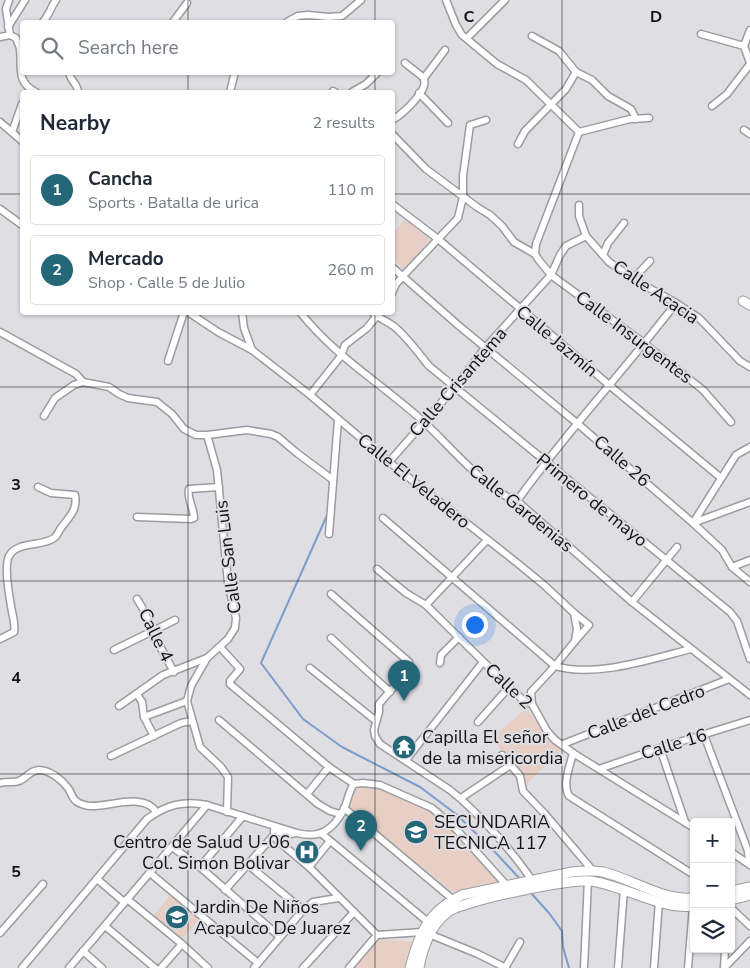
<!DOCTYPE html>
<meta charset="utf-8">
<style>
:root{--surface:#fff;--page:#f6f6f7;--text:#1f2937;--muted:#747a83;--line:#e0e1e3;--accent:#246779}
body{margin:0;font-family:"Nunito Sans",sans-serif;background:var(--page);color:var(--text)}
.controls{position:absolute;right:15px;bottom:15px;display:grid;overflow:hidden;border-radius:5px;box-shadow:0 1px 4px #0004}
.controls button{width:45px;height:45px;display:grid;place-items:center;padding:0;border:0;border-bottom:1px solid var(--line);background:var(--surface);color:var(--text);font:25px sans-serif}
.you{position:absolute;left:474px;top:624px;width:18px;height:18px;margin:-12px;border:4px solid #fff;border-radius:50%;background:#1a73e8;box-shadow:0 0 0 8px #1a73e833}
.badge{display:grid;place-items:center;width:32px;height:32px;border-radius:50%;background:var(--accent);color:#fff;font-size:16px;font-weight:700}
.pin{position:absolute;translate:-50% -41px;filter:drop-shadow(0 1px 2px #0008)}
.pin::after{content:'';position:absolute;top:26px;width:18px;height:15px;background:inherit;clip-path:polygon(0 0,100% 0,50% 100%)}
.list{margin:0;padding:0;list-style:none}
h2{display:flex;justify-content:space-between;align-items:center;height:65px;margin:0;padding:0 20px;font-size:21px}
h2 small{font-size:16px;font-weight:400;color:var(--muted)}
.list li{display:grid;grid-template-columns:32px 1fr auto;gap:15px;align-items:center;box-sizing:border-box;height:70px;margin:0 10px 10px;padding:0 10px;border:1px solid var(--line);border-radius:5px}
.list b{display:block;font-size:19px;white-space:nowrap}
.list p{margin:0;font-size:16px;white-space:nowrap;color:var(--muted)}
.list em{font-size:16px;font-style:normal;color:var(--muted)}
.icon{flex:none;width:28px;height:28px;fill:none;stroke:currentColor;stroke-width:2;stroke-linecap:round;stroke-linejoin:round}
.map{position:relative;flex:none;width:750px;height:968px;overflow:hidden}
.search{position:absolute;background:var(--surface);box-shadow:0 1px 4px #0004;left:20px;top:20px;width:375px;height:55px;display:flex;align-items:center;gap:12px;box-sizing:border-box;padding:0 18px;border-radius:5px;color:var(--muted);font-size:19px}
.panel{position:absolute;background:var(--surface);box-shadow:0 1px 4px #0004;left:20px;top:90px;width:375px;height:225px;border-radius:5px}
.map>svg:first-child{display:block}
.education{fill:#e7cfc6}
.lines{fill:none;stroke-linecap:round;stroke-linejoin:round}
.stream{stroke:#7c9dcb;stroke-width:2}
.street-casing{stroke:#9b9ca0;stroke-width:9}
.secondary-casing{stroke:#9b9ca0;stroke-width:11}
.street{stroke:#fff;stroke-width:6}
.secondary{stroke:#fff;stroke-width:9}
.grid{fill:none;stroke:#121213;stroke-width:1;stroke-opacity:0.55}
.labels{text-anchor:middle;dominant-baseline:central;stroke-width:4;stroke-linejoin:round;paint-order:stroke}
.street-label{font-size:18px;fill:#121213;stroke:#dedee3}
.poi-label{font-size:18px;fill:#121213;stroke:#dedee3;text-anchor:start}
.grid-label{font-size:16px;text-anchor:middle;font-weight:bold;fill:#121213;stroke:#dedee3;stroke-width:4;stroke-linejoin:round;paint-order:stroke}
</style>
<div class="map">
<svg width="750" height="968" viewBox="0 0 750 968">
<rect width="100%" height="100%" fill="#dedee3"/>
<g class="education">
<path d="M405,219L430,239L405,270L393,258V233Z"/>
<path d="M526,708L553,743L563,748L527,784L492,738Z"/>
<path d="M360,786H373L401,796L433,813L447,824L500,881L453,892L361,819L349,805L352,794Z"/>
<path d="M172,893L201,917L182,940L153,916Z"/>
<path d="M380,939L415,942L408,968H354Z"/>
</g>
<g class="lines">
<g class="stream">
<path d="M328,513L261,663L303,719L342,747L420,787L456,814L495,852L520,879"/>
<path d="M531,893L549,913L562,931L563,947L569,968"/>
</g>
<g class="street-casing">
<g id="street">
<path d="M9,0L6,9L10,35"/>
<path d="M446,0L456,25L462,35L497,64L526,80L579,132"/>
<path d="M43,22C49,15 51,7 56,0"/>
<path d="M173,22L187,3"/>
<path d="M287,22L298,16L308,15L329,17L342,16L361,0"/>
<path d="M8,27L25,0"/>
<path d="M701,34L744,46"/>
<path d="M532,36L559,51L576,72L592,80L608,96L631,109L636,119"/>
<path d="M0,37L10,35L16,38C17,42 20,46 20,50C22,67 16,83 36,92"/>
<path d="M467,38L505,0"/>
<path d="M744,46L750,63"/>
<path d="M744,46L750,30"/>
<path d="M405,63L424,78"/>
<path d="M69,72C70,81 78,84 78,92"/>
<path d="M424,78L445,50"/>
<path d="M333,91L335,92"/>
<path d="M230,92L235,72"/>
<path d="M352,92L366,84L378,72"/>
<path d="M419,93L448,123"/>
<path d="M712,106L727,94L750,64"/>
<path d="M392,120C402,115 421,96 424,86C425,83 424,80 424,78"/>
<path d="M0,122L22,141"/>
<path d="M744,130L750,134"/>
<path d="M12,132L22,104"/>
<path d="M579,132L536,244L535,254L538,259L551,275L645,344L703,390L731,422"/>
<path d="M579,132L630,119L649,118"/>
<path d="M392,134L426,169L477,207L490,215L502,226L514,242L535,254"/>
<path d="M518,144L525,131L566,89L576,72"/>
<path d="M392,204L438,239L548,332L609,385L721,478"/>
<path d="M579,205V216L586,236"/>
<path d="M0,209L22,225"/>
<path d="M586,236L609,262L638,282L676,303L699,318L740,361L750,367"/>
<path d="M603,255L608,243L624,223"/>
<path d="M392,267L458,325L578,424L693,523L722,550L732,567L750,582"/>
<path d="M633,279L650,261"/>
<path d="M392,293L396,284L403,276L458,218L463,197V176L470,125L486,120"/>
<path d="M188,312L218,332L252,350"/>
<path d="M242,312L244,328L252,350L310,395L389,462L516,562L544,585L574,613L577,629L575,641L555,666L531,692L532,704"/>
<path d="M300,312C335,357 384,385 425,423C449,445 488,492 517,501L632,602L750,695"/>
<path d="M372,312C378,318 385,320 392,325C404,333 420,355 429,366L730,612L737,621L750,659"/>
<path d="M0,332L76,374L83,382L109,387L119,394L128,398L157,402L172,414L184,429L196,435H207L247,430L271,434L278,437L297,453L333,480"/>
<path d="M168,361L184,312"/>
<path d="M310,395L341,356L345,345L367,328L380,312"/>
<path d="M44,416L55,398L74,385L83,382"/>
<path d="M389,462L455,387L485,348L551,275L560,255L566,246L586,236"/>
<path d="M517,501C566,432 625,370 676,303"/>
<path d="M137,517L191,519L194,518C194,508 187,500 189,489L219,487"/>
<path d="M383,518L555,666C595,678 652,659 691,649"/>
<path d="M693,523L736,455L750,447"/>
<path d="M693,523L750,502"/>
<path d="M329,534L338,420"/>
<path d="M732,567L750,560"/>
<path d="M377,569L406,593L426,605L509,687L524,701L532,704L547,731L555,740L573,753L694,828"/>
<path d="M331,594L409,662V669L379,704V712L374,730L375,736L380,744L450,790C478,812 514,853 533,882"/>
<path d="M137,599L145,612L150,628L174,672"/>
<path d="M632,602L677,547"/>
<path d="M426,605L487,540"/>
<path d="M574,613L589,625L575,641"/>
<path d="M331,638L390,692"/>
<path d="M0,639L14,632C16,623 12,615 11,606C9,595 4,566 9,556C17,541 42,547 54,538C57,536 59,531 61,528C69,517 78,510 75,495L51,493L38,487"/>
<path d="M220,647L240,669L230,681V684L329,767L354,784"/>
<path d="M114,650L175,620"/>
<path d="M207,658L191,686L187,701L200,747L221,767L228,777L227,812"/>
<path d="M440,663L441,655L459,637"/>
<path d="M310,668L376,721"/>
<path d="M137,694L142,702L144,717"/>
<path d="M119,706L163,675L207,658L228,639L235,628L236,618L228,583L217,470L207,435"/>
<path d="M219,720L318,804L330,811L340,814"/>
<path d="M478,722L509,687"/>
<path d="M704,735L748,851L749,864"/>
<path d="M154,736L144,717L187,701"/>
<path d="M563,744L729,679"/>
<path d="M660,748L685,822"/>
<path d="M573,753C570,766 562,784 569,796L694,875"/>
<path d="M502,755L520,776L523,791L544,813L593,871"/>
<path d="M111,756L181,723L192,721"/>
<path d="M406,760L483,662"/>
<path d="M599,769L660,748L750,720"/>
<path d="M0,783C6,781 14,783 19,781C27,778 30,770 39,770C50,770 62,780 68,788C71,792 72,798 76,801C79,804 87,806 91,806C109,807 145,792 156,812"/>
<path d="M307,794L329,767"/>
<path d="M461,798L512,764"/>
<path d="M344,808L456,902"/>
<path d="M274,830C282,834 287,835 296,833"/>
<path d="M322,834L428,922"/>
<path d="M274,835L277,840L309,867L377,935L422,932L429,934L478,954L506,968"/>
<path d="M172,847L200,867L280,937"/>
<path d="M731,852L750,865"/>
<path d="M247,864L303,910"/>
<path d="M200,867L243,816"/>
<path d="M309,867L330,841"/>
<path d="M150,873L258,963"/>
<path d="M97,879L124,902"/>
<path d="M225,890L274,835V832"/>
<path d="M127,899L182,944L208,968"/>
<path d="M731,908L750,926"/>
<path d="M105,926L155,968"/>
<path d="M0,933L43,884"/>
<path d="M83,951L102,968"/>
<path d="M22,968L147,819C166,805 184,800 207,805L297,833C320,839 333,830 344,809C348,801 348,792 354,784L363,783L380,785L432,808L456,829L509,888"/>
<path d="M69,968L207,805"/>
<path d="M161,968L182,944"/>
<path d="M254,968L303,910L313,902L338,898"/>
<path d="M303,968L354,912"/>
<path d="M349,968L377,935"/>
<path d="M505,968L520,942"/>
<path d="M584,968L588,880"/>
<path d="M618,968L624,889"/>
<path d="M654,968L659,901"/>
<path d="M688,968L693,906"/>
<path d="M724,968L750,941"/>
<path d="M724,968L725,949"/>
</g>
</g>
<g class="secondary-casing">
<g id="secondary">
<path d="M743,301L750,305"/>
<path d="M731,891L750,887"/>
<path d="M731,900L750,895"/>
<path d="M410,968C419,934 428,911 462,895L572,872C582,871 592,870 603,872C633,879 662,901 694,898"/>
<path d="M419,968C423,947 430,926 448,912C461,901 573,878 591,881C625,886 661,910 694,906"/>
</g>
</g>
<use href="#street" class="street"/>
<use href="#secondary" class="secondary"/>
</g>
<path class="grid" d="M188,0V22M375,0V22M562,0V968M188,72V92M375,72V92M0,194H22M392,194H750M188,312V968M375,312V968M0,387H750M0,581H750M0,774H750"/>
<defs>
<g id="temple-disc" transform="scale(1.25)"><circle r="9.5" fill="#246779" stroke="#dedee3"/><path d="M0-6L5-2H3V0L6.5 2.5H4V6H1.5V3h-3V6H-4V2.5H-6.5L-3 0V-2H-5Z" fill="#fff"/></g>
<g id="school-disc" transform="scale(1.25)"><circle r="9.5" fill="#246779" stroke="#dedee3"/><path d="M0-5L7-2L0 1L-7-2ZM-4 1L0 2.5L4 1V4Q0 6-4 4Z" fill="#fff"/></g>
<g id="hospital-disc" transform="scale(1.25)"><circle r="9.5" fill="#246779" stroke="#dedee3"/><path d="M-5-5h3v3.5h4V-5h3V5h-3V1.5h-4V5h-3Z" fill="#fff"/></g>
</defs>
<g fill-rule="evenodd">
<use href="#temple-disc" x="404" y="747"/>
<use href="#school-disc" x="416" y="832"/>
<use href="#hospital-disc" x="307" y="852"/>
<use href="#school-disc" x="177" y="917"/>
</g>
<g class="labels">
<g class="street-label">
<text transform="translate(656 292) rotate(34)">Calle Acacia</text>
<text transform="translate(634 337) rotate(37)">Calle Insurgentes</text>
<text transform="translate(557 341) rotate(40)">Calle Jazmín</text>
<text transform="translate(458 382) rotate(-49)">Calle Crisantema</text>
<text transform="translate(622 461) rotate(41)">Calle 26</text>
<text transform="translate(414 481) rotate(39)">Calle El Veladero</text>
<text transform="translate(592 500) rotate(39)">Primero de mayo</text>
<text transform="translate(521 508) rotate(39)">Calle Gardenias</text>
<text transform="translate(228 557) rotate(-97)">Calle San Luis</text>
<text transform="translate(156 635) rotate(64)">Calle 4</text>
<text transform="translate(509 686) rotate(43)">Calle 2</text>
<text transform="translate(646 712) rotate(-21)">Calle del Cedro</text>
<text transform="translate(674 744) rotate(-17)">Calle 16</text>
</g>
<g class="poi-label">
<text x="422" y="737">Capilla El señor<tspan x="422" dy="21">de la misericordia</tspan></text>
<text x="434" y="822">SECUNDARIA<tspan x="434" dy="21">TECNICA 117</tspan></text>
<text x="290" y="842" text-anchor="end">Centro de Salud U-06<tspan x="290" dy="21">Col. Simon Bolivar</tspan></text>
<text x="194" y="907">Jardin De Niños<tspan x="194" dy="21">Acapulco De Juarez</tspan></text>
</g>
</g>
<g class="grid-label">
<text x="469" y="22">C</text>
<text x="656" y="22">D</text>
<text x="16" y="490">3</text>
<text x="16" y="683">4</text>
<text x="16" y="877">5</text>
</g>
</svg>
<div class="controls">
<button>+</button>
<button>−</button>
<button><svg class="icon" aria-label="layers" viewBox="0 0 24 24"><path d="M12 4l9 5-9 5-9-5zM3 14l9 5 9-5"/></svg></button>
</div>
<div class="you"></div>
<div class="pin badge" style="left:404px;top:701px">1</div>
<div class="pin badge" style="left:361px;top:851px">2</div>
<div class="search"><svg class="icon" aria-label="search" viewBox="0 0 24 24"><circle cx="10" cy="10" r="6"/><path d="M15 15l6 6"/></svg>Search here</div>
<section class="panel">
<h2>Nearby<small>2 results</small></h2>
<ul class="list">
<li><span class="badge">1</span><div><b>Cancha</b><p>Sports · Batalla de urica</p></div><em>110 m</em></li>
<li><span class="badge">2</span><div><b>Mercado</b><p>Shop · Calle 5 de Julio</p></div><em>260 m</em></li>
</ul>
</section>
</div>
